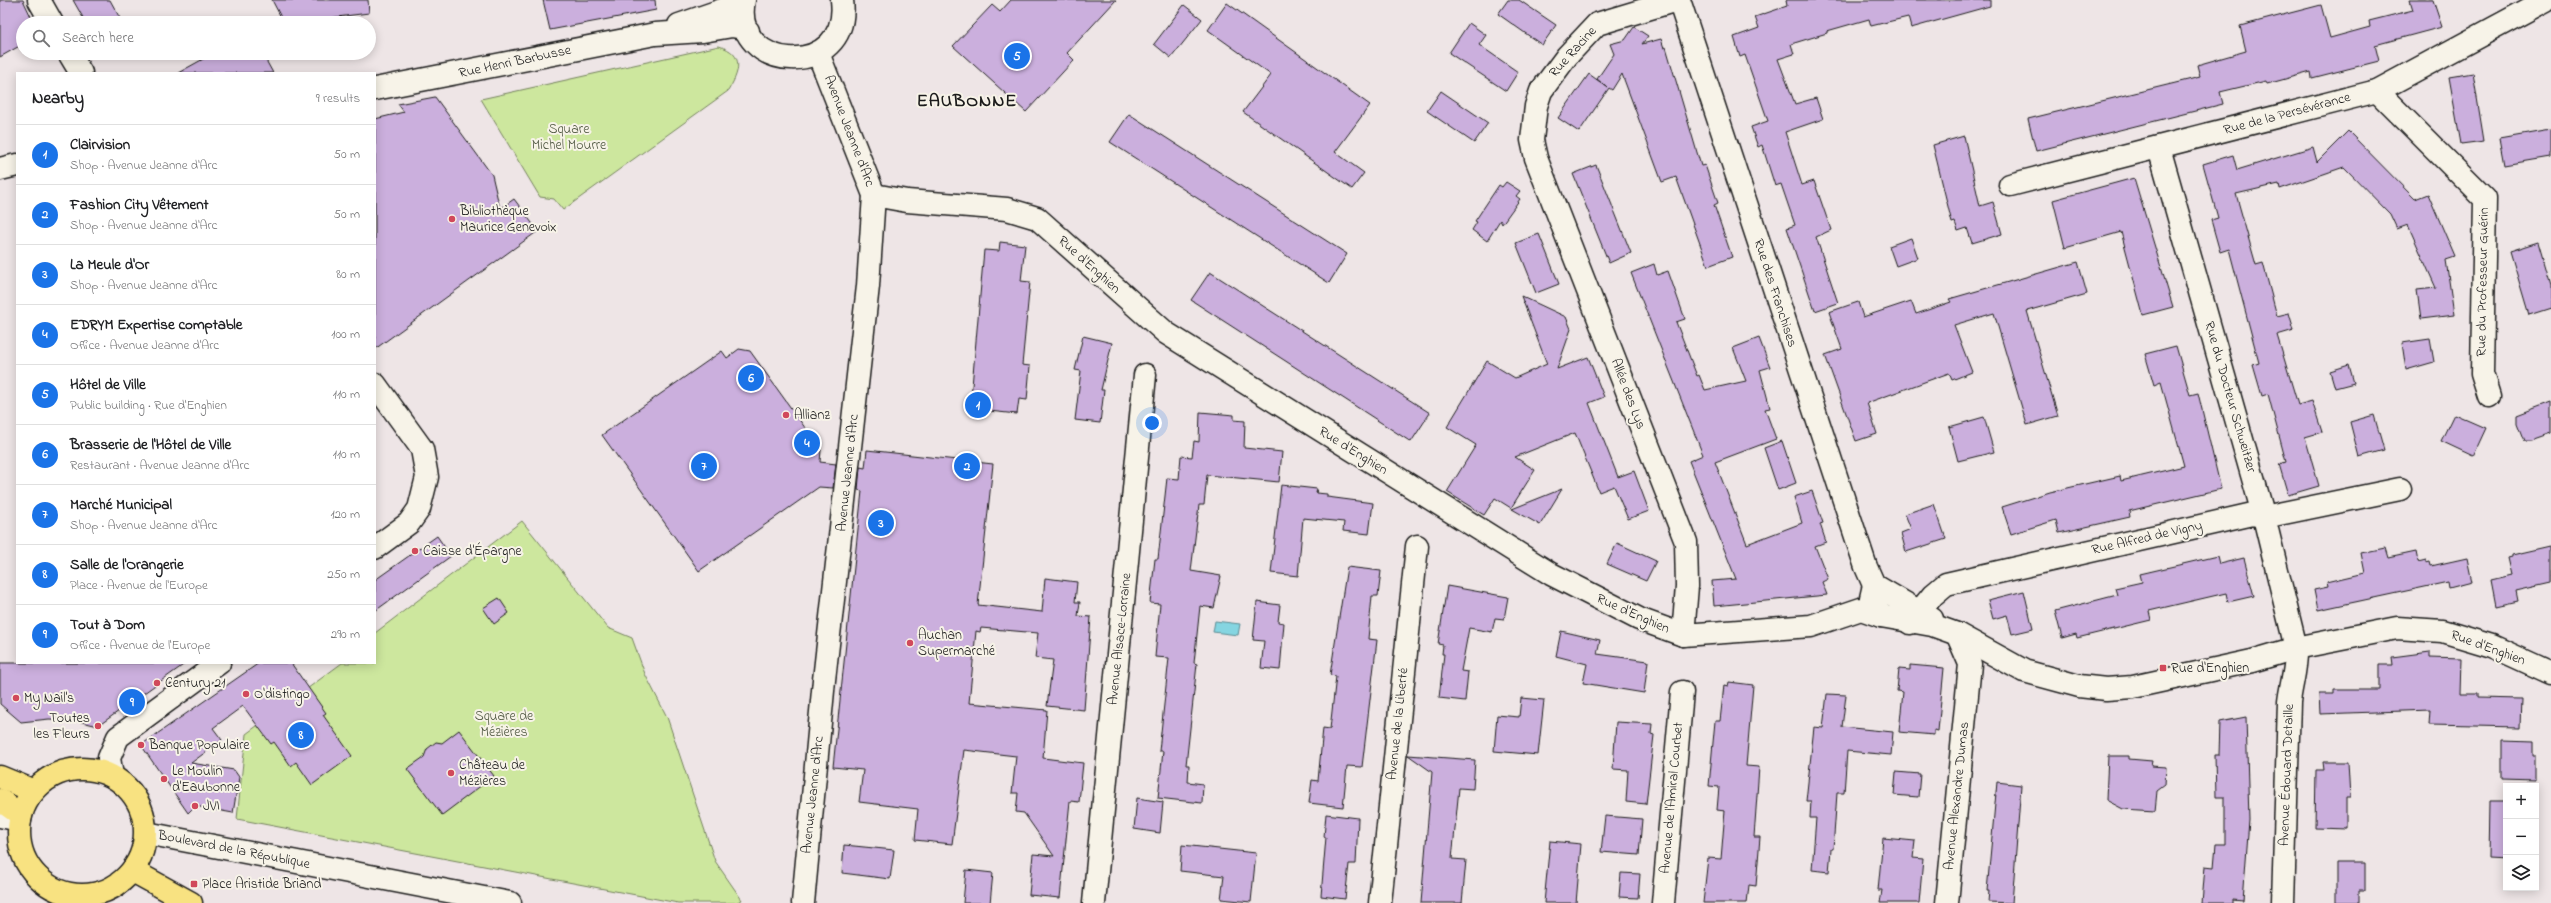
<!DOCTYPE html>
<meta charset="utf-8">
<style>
:root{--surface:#fff;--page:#f6f6f6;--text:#202124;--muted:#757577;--line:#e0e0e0;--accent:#1a73e8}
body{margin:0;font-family:"Indie Flower",sans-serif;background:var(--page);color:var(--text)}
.controls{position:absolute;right:12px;bottom:12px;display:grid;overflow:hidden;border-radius:0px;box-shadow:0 2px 10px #0003}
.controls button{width:36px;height:36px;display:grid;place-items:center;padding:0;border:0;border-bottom:1px solid var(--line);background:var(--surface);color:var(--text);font:20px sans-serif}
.you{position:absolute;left:1152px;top:423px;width:14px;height:14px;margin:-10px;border:3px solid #fff;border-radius:50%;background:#1a73e8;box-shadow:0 0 0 6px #1a73e833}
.badge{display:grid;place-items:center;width:26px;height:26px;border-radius:50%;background:var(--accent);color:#fff;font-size:13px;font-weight:700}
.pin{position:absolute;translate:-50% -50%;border:2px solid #fff;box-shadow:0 1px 4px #0006}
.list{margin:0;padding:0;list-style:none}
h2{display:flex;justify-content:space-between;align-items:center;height:52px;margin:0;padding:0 16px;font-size:17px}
h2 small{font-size:13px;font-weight:400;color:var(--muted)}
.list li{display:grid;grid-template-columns:26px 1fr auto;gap:12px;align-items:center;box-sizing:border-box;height:60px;padding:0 16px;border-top:1px solid var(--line)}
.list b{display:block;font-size:15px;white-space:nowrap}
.list p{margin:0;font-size:13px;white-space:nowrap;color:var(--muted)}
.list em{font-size:13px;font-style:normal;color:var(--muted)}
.icon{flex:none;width:22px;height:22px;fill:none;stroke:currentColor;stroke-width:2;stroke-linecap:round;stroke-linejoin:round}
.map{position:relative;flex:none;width:2551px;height:903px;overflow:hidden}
.search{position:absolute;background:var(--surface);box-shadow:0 2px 10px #0003;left:16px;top:16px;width:360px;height:44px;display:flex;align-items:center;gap:10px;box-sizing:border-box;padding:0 14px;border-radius:22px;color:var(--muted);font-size:15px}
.panel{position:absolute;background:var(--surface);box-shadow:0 2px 10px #0003;left:16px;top:72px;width:360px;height:592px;border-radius:0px}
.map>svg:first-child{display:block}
.green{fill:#cde79e;stroke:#74825d}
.water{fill:#85d5e1;stroke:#5b8b92}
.building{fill:#cbafdd;stroke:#1c1c1c}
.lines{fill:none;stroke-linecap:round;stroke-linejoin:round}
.minor-casing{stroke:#1c1c1c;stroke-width:25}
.major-casing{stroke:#1c1c1c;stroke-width:25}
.minor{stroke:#f7f3e8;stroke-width:22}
.major{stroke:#f8e281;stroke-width:22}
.poi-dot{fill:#d1495b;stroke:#f7f3e8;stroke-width:1.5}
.labels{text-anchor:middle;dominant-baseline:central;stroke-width:4;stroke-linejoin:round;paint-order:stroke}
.street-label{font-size:14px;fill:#1c1c1c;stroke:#f7f3e8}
.park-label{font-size:14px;fill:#515943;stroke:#f7f3e8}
.poi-label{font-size:14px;fill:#1c1c1c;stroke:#f7f3e8;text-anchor:start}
.district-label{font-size:18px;font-weight:bold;letter-spacing:1px;fill:#1c1c1c;stroke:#f7f3e8}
</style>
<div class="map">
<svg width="2551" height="903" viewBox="0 0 2551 903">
<rect width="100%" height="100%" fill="#eee5e6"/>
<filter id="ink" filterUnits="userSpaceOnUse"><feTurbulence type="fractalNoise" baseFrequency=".025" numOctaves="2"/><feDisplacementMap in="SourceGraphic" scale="8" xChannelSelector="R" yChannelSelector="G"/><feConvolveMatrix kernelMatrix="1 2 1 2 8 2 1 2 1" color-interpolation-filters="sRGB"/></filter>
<g filter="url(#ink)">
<g class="green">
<path d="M719,46C746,54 739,73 728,91L563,210L554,199L540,197L481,99Z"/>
<path d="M522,521L608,628L632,638L645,674L667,717L715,861L742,900L735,903H678L237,819L246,734L342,663H375V633Z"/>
</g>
<path class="water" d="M1215,621L1240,624L1238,635L1213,632Z"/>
<g class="building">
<path d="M0,0H23L34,23H23V44L0,57Z"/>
<path d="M73,0H110L122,22L86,23Z"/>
<path d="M272,0H368L369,13L329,18L330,23H284Z"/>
<path d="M543,0H655L656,10L550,30Z"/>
<path d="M1011,0H1116L1067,53L1074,60L1026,112L953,46L992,5L1000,12Z"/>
<path d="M1508,0H1519L1556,25L1542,45L1498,14Z"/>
<path d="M1786,0H1990V6L1911,28L1908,17L1871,26L1869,19L1827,31V33L1791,44L1794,54L1778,59L1795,104L1816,98L1823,119L1785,132L1802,185L1814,181L1831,230L1816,237L1838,303L1815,311L1787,228L1795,225L1781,184L1775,186L1762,145L1758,147L1751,127L1768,121L1745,55L1740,57L1734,37L1759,28L1755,17L1787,6Z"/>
<path d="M2410,0H2433L2442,27L2375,45L2379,61L2312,78L2311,72L2267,84L2266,81L2220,92L2223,104L2036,151L2028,119L2200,77L2197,65L2246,51L2240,26L2321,5L2330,38L2370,27L2369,21L2413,10Z"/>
<path d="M1227,3L1370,105L1335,152L1364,173L1352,189L1243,112L1271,75L1208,30Z"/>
<path d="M1184,5L1202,19L1171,58L1154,44Z"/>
<path d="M1469,23L1486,35L1479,45L1518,72L1506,91L1449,53Z"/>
<path d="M1634,27L1648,36L1642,44L1661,39L1664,48L1666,47L1701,166L1705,165L1718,203L1714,205L1732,257L1708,266L1676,177L1662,182L1622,74L1612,90L1609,88L1579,132L1558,118L1589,74L1607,87L1597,79L1614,54L1610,44L1625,40Z"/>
<path d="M214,53H262L273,73H178Z"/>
<path d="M2473,73L2484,141L2461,144L2449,77Z"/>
<path d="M1441,91L1488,123L1474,143L1427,111Z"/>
<path d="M435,97L492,175L500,209L514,199L538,231L375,349V119L404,112L398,104Z"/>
<path d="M1129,114L1347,254L1329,283L1110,142Z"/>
<path d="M2551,129V157L2504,165L2499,138Z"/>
<path d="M2348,131L2415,199L2428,194L2455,257L2446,260L2454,315L2421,319L2417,290L2436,288L2408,225L2397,229L2390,214L2344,167L2280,189L2279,184L2236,194L2256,265L2263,263L2277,316L2289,313L2294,330L2277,335L2298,405L2312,401L2322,432L2305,437L2319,486L2288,495L2279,464L2286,462L2268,394L2262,396L2253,365L2259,363L2229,249L2220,252L2211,220L2218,218L2203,164L2233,155L2237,170L2313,147L2317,162Z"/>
<path d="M1964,136L1980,206L1993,202L2002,234L1972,243L1967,228L1958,231L1955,222L1952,223L1933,145Z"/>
<path d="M1596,165L1631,253L1609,263L1573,174Z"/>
<path d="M2134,178L2173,307L2143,315L2121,232L2065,248L2053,200Z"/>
<path d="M1506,182L1520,191L1516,196L1520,199L1502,224L1500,220L1487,241L1472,230L1477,222L1475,221L1499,185L1502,187Z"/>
<path d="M1539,234L1559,284L1536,293L1516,243Z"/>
<path d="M1911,238L1918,258L1896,266L1889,246Z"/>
<path d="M1000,242L1025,245L1021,281L1030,282L1022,365L1030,366L1027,400L1019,399L1017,414L970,409L984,250L999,251Z"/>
<path d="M2538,242L2551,286V308L2529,315L2510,251Z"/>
<path d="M2078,262L2087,294L2027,311L2058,416L2027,425L1994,313L1954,325L1972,372L1952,380L1949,373L1867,403L1877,434L1856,441L1825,355L1842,349L1829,312L1858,302L1863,317L1911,301L1916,314L1951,302L1949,299Z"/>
<path d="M1654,264L1657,275L1668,271L1685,319L1676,322L1697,376L1699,375L1705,390L1746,381L1733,348L1759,338L1770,367L1760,370L1770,408L1765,409L1776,439L1715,462L1747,544L1802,523L1794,497L1812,491L1823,523L1820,524L1826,542L1815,546L1828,579L1822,582L1827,595L1714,606L1712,581L1736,579L1689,461L1703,455L1631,273Z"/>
<path d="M1210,272L1430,413L1411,442L1191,300Z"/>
<path d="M1521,296L1566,317L1571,329L1557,369L1588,357L1604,397L1589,403L1618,477L1634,471L1649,511L1628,519L1614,486L1599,492L1575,433L1515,457L1535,470L1511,508L1495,498L1484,515L1447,492L1476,445L1447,427L1487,361L1515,378L1547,364Z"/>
<path d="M1083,336L1112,343L1101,390H1104L1100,423L1075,420L1081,371L1075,370Z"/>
<path d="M2430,339L2434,362L2406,370L2402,343Z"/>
<path d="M2176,346L2190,395L2198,393L2221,489L2129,511L2130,517L2059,533L2056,520L2011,534L2002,507L2050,492L2120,476L2121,481L2184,466L2161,382L2154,385L2145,354Z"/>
<path d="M739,349L750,351L821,450L820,462L836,464L833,488L819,487L699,571L602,435L722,351L727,358Z"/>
<path d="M2349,365L2354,383L2335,388L2330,371Z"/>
<path d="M2551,402V434L2531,441H2524L2517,423V415Z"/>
<path d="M1200,412L1234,415V420L1245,421L1244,448L1282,452L1279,482L1207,475L1204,505H1199L1191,571L1221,576L1214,608L1200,606L1194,663L1197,664L1186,765H1189L1188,782L1203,784L1202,803L1158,798L1163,751H1159L1169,658L1155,657L1160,604L1150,603L1155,559H1158L1167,478L1179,479L1181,456L1192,457L1194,441L1199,442Z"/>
<path d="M2454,414L2486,428L2473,456L2441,441Z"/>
<path d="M2374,415L2384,450L2359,457L2350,422Z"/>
<path d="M1984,417L1994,452L1958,461L1949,427Z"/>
<path d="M1782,441L1796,483L1778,490L1764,448Z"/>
<path d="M867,450L993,464L978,605L1042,612L1045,578L1077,582L1075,602H1080L1078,616L1091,617L1084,710L1047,706L1053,660L1035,658L1038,633L981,628L980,632L976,631L969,703L1047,710L1043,758L1083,763L1079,802L1070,801L1060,898L1029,895L1033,854L1054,856L1024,813L1016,812L1018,793H1012L1016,756L964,750L952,844L915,840L918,809L859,802L863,770L833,767L862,491L858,490L860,467L865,468Z"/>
<path d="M1281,485L1317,489L1316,493L1327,494V497L1373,503L1369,534L1343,531L1344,522L1303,518L1298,576L1271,573Z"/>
<path d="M1562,489L1540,525L1512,509Z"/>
<path d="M1934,504L1946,539L1906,552L1901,533L1911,529L1905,514Z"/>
<path d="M437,536L451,556L375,611V580Z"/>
<path d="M1617,543L1656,561L1646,581L1607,564Z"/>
<path d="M2551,546V583L2516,591L2518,601L2496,606L2491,580L2512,575L2508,558L2512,557V555Z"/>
<path d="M2385,548L2388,558L2416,552L2418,562L2426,560V563L2430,562L2431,566L2467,558L2472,582L2449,588L2448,582L2318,610L2314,590L2328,587L2327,582L2365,573L2361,553Z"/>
<path d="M2217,556L2219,564L2244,558L2254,596L2228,602L2226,593L2149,611L2151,620L2077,638L2076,634L2062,638L2055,611L2117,595L2115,588L2142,582L2140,574Z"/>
<path d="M1347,567L1381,571L1378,596H1372L1368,639L1377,640L1362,767L1347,766L1343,807L1309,803L1312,780L1318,781L1323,728L1330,729L1336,676L1330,675Z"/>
<path d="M1447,586L1508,597L1504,619L1495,618L1492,632L1469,628L1461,671L1468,672L1465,701L1439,698L1444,654H1442L1443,645L1438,644Z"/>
<path d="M2024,591L2033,629L2012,634L2007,615L1993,619L1988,600Z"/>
<path d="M499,598L509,613L494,624L483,608Z"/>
<path d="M1257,602L1280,605L1278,622L1284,623L1280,670L1261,668L1264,641L1253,640Z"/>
<path d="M1561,631L1600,640L1597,654L1648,661L1644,693L1583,683L1587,664L1556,656Z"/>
<path d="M2430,652V658L2461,659L2460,694H2478V698L2521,699L2520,727L2429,725L2430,710L2320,714L2319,694H2334V690H2379V665H2393L2392,657Z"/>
<path d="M0,663H186L98,726L74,720L49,719L21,722L0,704Z"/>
<path d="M259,663H291L326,713L323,715L352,756L312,785L296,762L291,766L274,742L271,744L243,706L213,728L222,740L191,763L234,770L239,777L233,813L195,806L188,813L141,745Z"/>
<path d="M1910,665L1944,668L1938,731L1934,730V735L1899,732L1903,692L1897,691L1899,669L1910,670Z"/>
<path d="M1729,682L1753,685L1746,766L1759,767L1754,837H1760L1756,886L1749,885L1747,903H1703L1708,858L1721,859L1725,811L1717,810L1719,787L1709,786L1715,721H1720L1724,685L1728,686Z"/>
<path d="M1827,694L1846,695L1842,727L1893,732L1891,755L1847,751L1844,793H1837L1833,849H1831L1829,872L1812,870L1816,818H1810L1811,801H1806L1814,727L1823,728Z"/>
<path d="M1521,698L1544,700L1538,755L1494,751L1497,715L1519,717Z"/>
<path d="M2246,717L2249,820L2243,900L2233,899V903H2202L2205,866L2214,867L2216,844H2225V797H2216L2215,755H2219L2220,722Z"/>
<path d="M1616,722L1652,724L1651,734L1654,735L1646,804L1626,802L1628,770L1613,769Z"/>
<path d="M459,730L494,776L442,815L407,769L424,757L427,749L436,742L442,743Z"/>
<path d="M2502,740L2532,741V755H2535V780L2502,779Z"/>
<path d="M1408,755L1475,760L1473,789L1459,788L1452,859L1466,860L1462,903H1421L1432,772Z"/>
<path d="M2108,756H2129V759L2152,761L2151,766L2166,767L2165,785L2157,791L2155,811L2123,809L2106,800Z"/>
<path d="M2322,762H2348L2350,798H2346V828L2315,827L2316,770H2323Z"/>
<path d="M1896,772L1920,774L1918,797L1894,795Z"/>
<path d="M1997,782L2021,785L2012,903L1988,902L1989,891H1987Z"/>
<path d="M1137,798L1163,802L1160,833L1134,829Z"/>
<path d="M2489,802H2506V859L2488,858Z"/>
<path d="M1326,814L1358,818L1356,864H1349L1345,899L1321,896L1326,837H1324Z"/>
<path d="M1605,816L1642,819L1639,855L1601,852Z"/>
<path d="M1883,838L1915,841L1913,858L1923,859L1919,903H1880L1882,890H1878Z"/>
<path d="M1550,841L1581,844L1576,903H1544Z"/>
<path d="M844,845L894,850L890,879L842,873Z"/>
<path d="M1182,845L1256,853L1251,902L1221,899L1224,876L1180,871Z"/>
<path d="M2336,863H2365V891H2359V903H2336Z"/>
<path d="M966,870L993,873L990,903H963Z"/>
<path d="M1621,873L1640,874L1638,898L1619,897Z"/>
</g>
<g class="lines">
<g class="minor-casing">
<g id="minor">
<path d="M39,0L52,23"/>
<path d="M744,0C729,74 852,81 842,0"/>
<path d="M1677,0L1597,24L1567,56L1541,91L1536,106L1532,140L1536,158L1686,542L1687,586L1683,635"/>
<path d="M1679,0L1866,567L1874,585L1871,598L1881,616"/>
<path d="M679,25L731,7L739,0"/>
<path d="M69,53L81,73"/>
<path d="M375,89L655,34L703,31L732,26L743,28L748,31"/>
<path d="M2377,91L2485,199L2482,374L2489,396"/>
<path d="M2159,148L2264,517L2296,648C2297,667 2291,684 2289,702L2283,903"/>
<path d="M0,169L17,165"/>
<path d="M2010,185L2377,91L2546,0"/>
<path d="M874,195L907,201L1007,209L1037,218L1166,333L1551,574L1639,619L1683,635L1811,626L1861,609L1881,616L1932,625L1957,634L2024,671L2079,686L2106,689L2133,687L2252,661L2296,648L2397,628L2442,631L2492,646L2551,673"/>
<path d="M375,384L422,449L427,477L419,509L409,523L375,548"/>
<path d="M1874,585L1932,619"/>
<path d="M1910,623L1933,595L1946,584L2253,514L2264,517L2400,489"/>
<path d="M112,776L109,758L118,737L219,663"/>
<path d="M0,816L20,820"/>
<path d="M146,833L510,903"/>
<path d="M71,903L73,895"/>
<path d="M803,903L824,680L868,286L874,195L818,53"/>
<path d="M1094,903L1145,375"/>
<path d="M1380,903L1417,546"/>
<path d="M1663,903L1682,692"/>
<path d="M1947,903L1970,664L1957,634"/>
</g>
</g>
<g class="major-casing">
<g id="major">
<circle cx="82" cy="832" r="63"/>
<path d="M0,777L34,791"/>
<path d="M0,800L21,815"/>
<path d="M133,871L191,903"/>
</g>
</g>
<use href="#minor" class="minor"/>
<use href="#major" class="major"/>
</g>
</g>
<g class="poi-dot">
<circle cx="452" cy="219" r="4"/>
<circle cx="786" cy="415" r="4"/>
<circle cx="415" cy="551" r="4"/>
<circle cx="910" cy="643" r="4"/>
<rect x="2159" y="664" width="8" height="8" rx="2"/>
<circle cx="157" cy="683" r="4"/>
<circle cx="246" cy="694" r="4"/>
<circle cx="16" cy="698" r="4"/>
<circle cx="98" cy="726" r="4"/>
<circle cx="141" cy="745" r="4"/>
<circle cx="451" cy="773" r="4"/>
<circle cx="164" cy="779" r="4"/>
<circle cx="195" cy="806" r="4"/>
<rect x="190" y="880" width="8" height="8" rx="2"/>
</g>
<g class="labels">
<g class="street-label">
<text transform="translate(1573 52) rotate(-48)">Rue Racine</text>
<text transform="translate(515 62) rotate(-12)">Rue Henri Barbusse</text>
<text transform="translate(2287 114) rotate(-15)">Rue de la Persévérance</text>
<text transform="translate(849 131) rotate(69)">Avenue Jeanne d'Arc</text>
<text transform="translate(1089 265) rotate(42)">Rue d'Enghien</text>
<text transform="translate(2483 282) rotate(-89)">Rue du Professeur Guérin</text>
<text transform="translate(1775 293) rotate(72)">Rue des Franchises</text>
<text transform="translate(1628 394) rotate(69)">Allée des Lys</text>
<text transform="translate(2230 397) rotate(74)">Rue du Docteur Schweitzer</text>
<text transform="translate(1353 451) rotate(32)">Rue d'Enghien</text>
<text transform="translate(848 473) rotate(-84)">Avenue Jeanne d'Arc</text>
<text transform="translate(2147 538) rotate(-13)">Rue Alfred de Vigny</text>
<text transform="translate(1633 614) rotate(24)">Rue d'Enghien</text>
<text transform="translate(1120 639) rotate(-84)">Avenue Alsace-Lorraine</text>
<text transform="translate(2488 648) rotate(20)">Rue d'Enghien</text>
<text transform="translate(1398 724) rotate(-84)">Avenue de la Liberté</text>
<text transform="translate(2287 775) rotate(-88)">Avenue Édouard Detaille</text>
<text transform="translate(813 795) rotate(-84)">Avenue Jeanne d'Arc</text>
<text transform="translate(1957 796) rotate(-84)">Avenue Alexandre Dumas</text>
<text transform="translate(1672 798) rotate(-85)">Avenue de l'Amiral Courbet</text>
<text transform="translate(234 850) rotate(11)">Boulevard de la République</text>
</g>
<g class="park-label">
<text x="569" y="129">Square<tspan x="569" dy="16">Michel Mourre</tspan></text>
<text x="504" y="716">Square de<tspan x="504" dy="16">Mézières</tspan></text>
</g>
<g class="poi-label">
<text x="460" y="211">Bibliothèque<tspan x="460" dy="16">Maurice Genevoix</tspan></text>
<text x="794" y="415">Allianz</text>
<text x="423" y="551">Caisse d'Épargne</text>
<text x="918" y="635">Auchan<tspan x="918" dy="16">Supermarché</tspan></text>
<text x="2171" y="668">Rue d'Enghien</text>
<text x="165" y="683">Century 21</text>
<text x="254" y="694">O'distingo</text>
<text x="24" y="698">My Nail's</text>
<text x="90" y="718" text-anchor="end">Toutes<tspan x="90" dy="16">les Fleurs</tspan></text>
<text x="149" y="745">Banque Populaire</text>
<text x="459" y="765">Château de<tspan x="459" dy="16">Mézières</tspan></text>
<text x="172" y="771">Le Moulin<tspan x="172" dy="16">d'Eaubonne</tspan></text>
<text x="203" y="806">JVI</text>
<text x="202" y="884">Place Aristide Briand</text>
</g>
<g class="district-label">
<text x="967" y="102">EAUBONNE</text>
</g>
</g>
</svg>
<div class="controls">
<button>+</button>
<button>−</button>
<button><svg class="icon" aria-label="layers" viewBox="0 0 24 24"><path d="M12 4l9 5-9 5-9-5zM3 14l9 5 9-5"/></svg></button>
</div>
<div class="you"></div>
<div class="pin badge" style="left:978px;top:405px">1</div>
<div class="pin badge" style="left:967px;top:466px">2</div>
<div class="pin badge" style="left:881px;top:523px">3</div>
<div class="pin badge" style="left:807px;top:443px">4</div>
<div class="pin badge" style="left:1017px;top:56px">5</div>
<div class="pin badge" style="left:751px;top:378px">6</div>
<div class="pin badge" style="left:704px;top:466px">7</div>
<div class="pin badge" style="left:301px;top:735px">8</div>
<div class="pin badge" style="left:132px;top:702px">9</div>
<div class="search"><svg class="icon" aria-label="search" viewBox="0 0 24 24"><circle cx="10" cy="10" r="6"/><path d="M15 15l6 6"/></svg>Search here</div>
<section class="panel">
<h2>Nearby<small>9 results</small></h2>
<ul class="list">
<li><span class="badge">1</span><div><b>Clairvision</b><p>Shop · Avenue Jeanne d'Arc</p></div><em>50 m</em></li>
<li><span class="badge">2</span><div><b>Fashion City Vêtement</b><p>Shop · Avenue Jeanne d'Arc</p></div><em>50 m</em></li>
<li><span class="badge">3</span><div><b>La Meule d'Or</b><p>Shop · Avenue Jeanne d'Arc</p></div><em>80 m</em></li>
<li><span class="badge">4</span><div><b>EDRYM Expertise comptable</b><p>Office · Avenue Jeanne d'Arc</p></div><em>100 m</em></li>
<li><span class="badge">5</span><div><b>Hôtel de Ville</b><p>Public building · Rue d'Enghien</p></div><em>110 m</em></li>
<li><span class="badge">6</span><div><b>Brasserie de l'Hôtel de Ville</b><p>Restaurant · Avenue Jeanne d'Arc</p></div><em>110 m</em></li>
<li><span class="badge">7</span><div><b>Marché Municipal</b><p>Shop · Avenue Jeanne d'Arc</p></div><em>120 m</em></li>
<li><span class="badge">8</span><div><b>Salle de l'Orangerie</b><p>Place · Avenue de l'Europe</p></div><em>250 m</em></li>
<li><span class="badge">9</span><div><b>Tout à Dom</b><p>Office · Avenue de l'Europe</p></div><em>290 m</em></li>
</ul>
</section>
</div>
